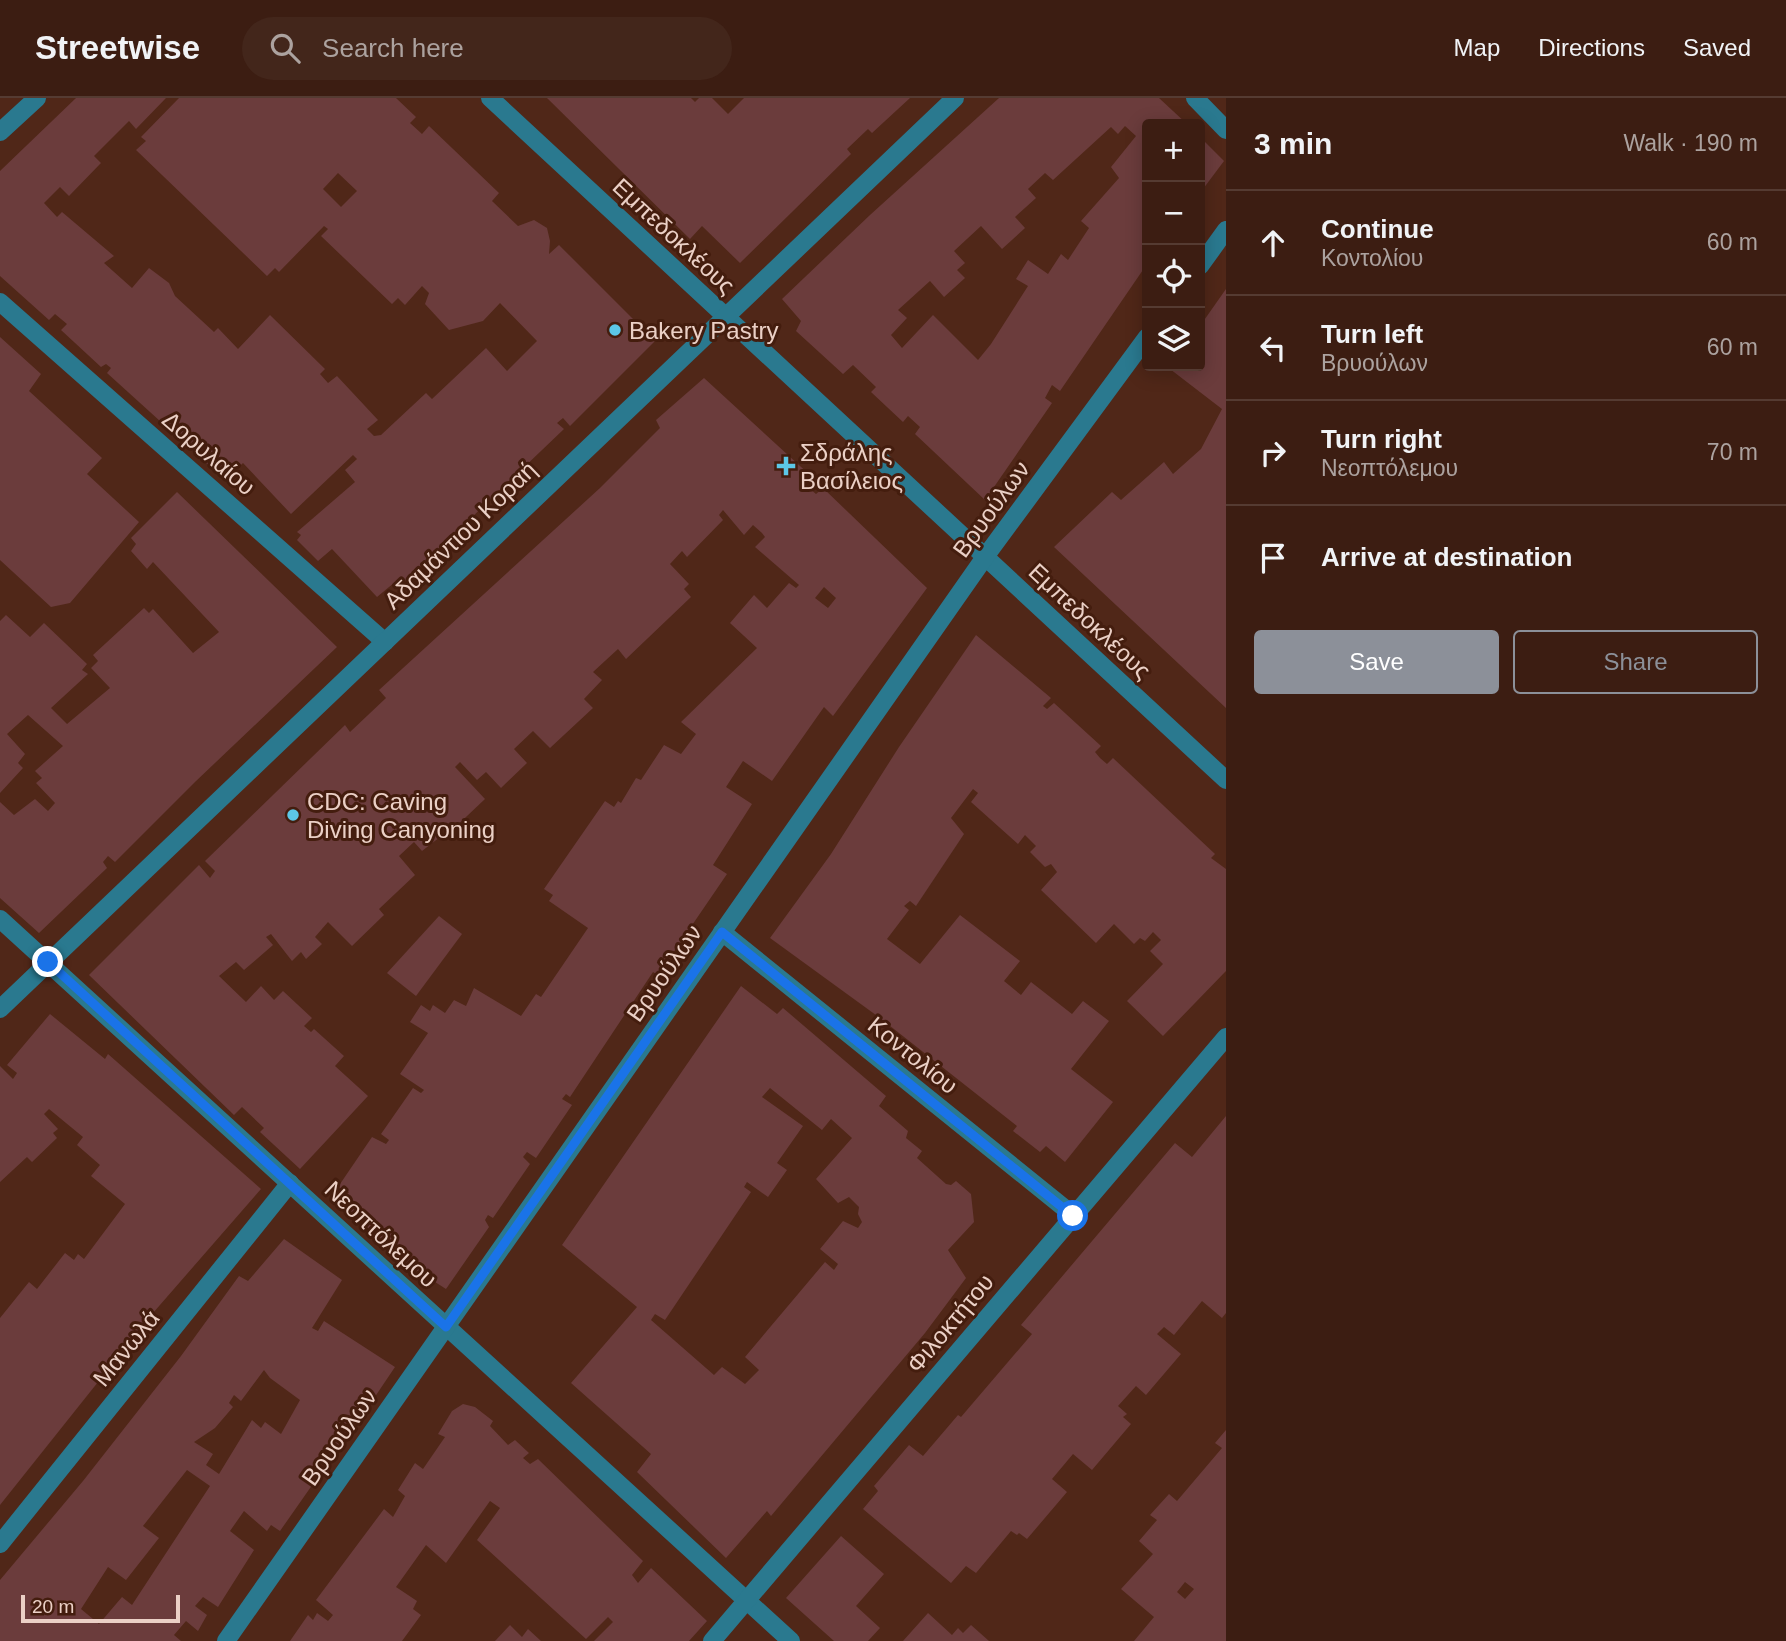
<!DOCTYPE html>
<meta charset="utf-8">
<style>
:root{--surface:#3c1d12;--page:#43261b;--text:#f1f3f6;--muted:#aca29f;--line:#553b32;--accent:#8c9099}
body{margin:0;font-family:Helvetica,sans-serif;background:var(--page);color:var(--text)}
.controls{position:absolute;right:21px;top:21px;display:grid;overflow:hidden;border-radius:7px;box-shadow:0 4px 18px #0003}
.controls button{width:63px;height:63px;display:grid;place-items:center;padding:0;border:0;border-bottom:2px solid var(--line);background:var(--surface);color:var(--text);font:35px sans-serif}
.scale{position:absolute;left:21px;bottom:18px;width:159px;box-sizing:border-box;padding-left:7px;border:4px solid #ebd0c6;border-top:0;font-size:19px;line-height:24px;white-space:nowrap;color:#ebd0c6;-webkit-text-stroke:5px #441d0e;paint-order:stroke}
.stop{position:absolute;width:21px;height:21px;margin:-16px;border:5px solid #1a73e8;border-radius:50%;background:#fff}
.stop.end{background:#1a73e8;border-color:#fff;box-shadow:0 2px 7px #0008}
.list{margin:0;padding:0;list-style:none}
h2{display:flex;justify-content:space-between;align-items:center;height:91px;margin:0;padding:0 28px;font-size:30px}
h2 small{font-size:23px;font-weight:400;color:var(--muted)}
.list li{display:grid;grid-template-columns:46px 1fr auto;gap:21px;align-items:center;box-sizing:border-box;height:105px;padding:0 28px;border-top:2px solid var(--line)}
.list b{display:block;font-size:26px;white-space:nowrap}
.list p{margin:0;font-size:23px;white-space:nowrap;color:var(--muted)}
.list em{font-size:23px;font-style:normal;color:var(--muted)}
.actions{display:flex;gap:14px;padding:21px 28px}
.actions a{flex:1;padding:16px 0;border:2px solid var(--accent);border-radius:7px;text-align:center;font-size:24px;color:var(--accent)}
.actions .main{background:var(--accent);color:#fff}
.icon{flex:none;width:38px;height:38px;fill:none;stroke:currentColor;stroke-width:2;stroke-linecap:round;stroke-linejoin:round}
.map{position:relative;flex:none;width:1226px;height:1543px;overflow:hidden}
header{display:flex;align-items:center;gap:42px;box-sizing:border-box;height:98px;padding:0 35px;background:var(--surface);border-bottom:2px solid var(--line)}
header strong{font-size:33px}
nav{display:flex;gap:38px;margin-inline-start:auto;font-size:24px}
.search{width:490px;height:63px;background:var(--page);display:flex;align-items:center;gap:18px;box-sizing:border-box;padding:0 24px;border-radius:38px;color:var(--muted);font-size:26px}
main{display:flex}
aside{flex:1;background:var(--surface)}
.map>svg:first-child{display:block}
.building{fill:#6b3c3c;fill-rule:evenodd}
.lines{fill:none;stroke-linecap:round;stroke-linejoin:round}
.minor{stroke:#2a798f;stroke-width:18}
.route{stroke:#1a73e8;stroke-width:9}
.poi-dot{fill:#5cc7e7;stroke:#441d0e;stroke-width:2.5}
.labels{text-anchor:middle;dominant-baseline:central;stroke-width:6;stroke-linejoin:round;paint-order:stroke}
.street-label{font-size:24px;fill:#ebd0c6;stroke:#441d0e}
.poi-label{font-size:24px;fill:#ebd0c6;stroke:#441d0e;text-anchor:start}
</style>
<header>
<strong>Streetwise</strong>
<div class="search"><svg class="icon" aria-label="search" viewBox="0 0 24 24"><circle cx="10" cy="10" r="6"/><path d="M15 15l6 6"/></svg>Search here</div>
<nav><a>Map</a><a>Directions</a><a>Saved</a></nav>
</header>
<main>
<div class="map">
<svg width="1226" height="1543" viewBox="0 0 1226 1543">
<rect width="100%" height="100%" fill="#502718"/>
<g class="building">
<path d="M76,0H166L136,31L129,23L94,58L101,65L69,98L60,89L44,105L57,119L62,114L114,158L104,165L132,190L149,170L169,185L175,198L214,234L218,230L238,251L270,217L325,271L320,276L328,285L337,278L378,322L367,331L374,338L381,337L426,295L432,301L486,250L507,273L537,243L500,205L483,223L449,232L425,206L429,195L422,188L405,207L398,200L392,206L321,138L328,131L324,128L279,174L275,170L267,178L136,52L146,43L141,39L179,0H396L416,19L410,25L422,36L429,28L499,95L492,103L518,128L534,122L547,130L550,143L549,156L559,147L655,243L570,328L563,320L557,325L564,331L399,489L395,484L377,499L332,451L318,463L297,442L301,437L297,434L355,384L345,372L357,361L353,357L291,416L243,365L225,382L107,275L111,270L106,266L101,269L61,232L67,226L55,216L49,222L0,178V73ZM338,75L357,93L341,109L323,91Z"/>
<path d="M547,0H691L695,4L699,0H712L728,16L744,0H910L872,35L868,31L847,51L851,56L740,165L702,128L690,141Z"/>
<path d="M999,0H1159L1187,26H1147V166L1060,293L1052,287L1045,300L1052,305L985,402L915,336L920,329L908,318L903,324L871,294L876,289L853,267L843,276L796,233L801,223L782,201L870,117ZM1125,28L1136,38L1111,69L1119,80L1081,123L1089,130L1068,162L1061,156L1048,176L1028,162L1016,181L1028,188L991,246L978,262L933,217L902,250L891,237L907,220L898,212L930,183L944,199L965,180L957,172L965,165L954,153L981,128L1002,151L1025,130L1015,119L1036,100L1028,91L1045,75L1053,82L1111,29L1118,36Z"/>
<path d="M1200,39L1224,63L1200,95Z"/>
<path d="M1226,191V610L1054,449L1112,394L1121,402L1164,364L1173,376L1201,351L1222,311L1170,271L1172,268H1200V228Z"/>
<path d="M0,239L41,276L29,293L102,360L87,376L139,424L70,505L51,509L0,462Z"/>
<path d="M704,280L812,379L806,387L809,390L816,396L823,390L927,490L833,618L824,609L772,683L743,663L726,689L752,706L713,767L727,776L658,877L653,874L570,999L566,996L562,1001L572,1007L536,1060L527,1054L523,1059L530,1066L493,1120L488,1117L485,1122L489,1129L446,1191L396,1159L398,1154L339,1108L349,1094L338,1089L372,1039L386,1046L389,1042L381,1036L413,990L421,995L424,992L400,976L428,935L410,924L421,907L430,913L433,907L445,915L454,902L466,908L474,890L521,918L536,896L541,899L588,830L549,803L553,797L544,791L605,703L614,709L618,703L621,705L636,680L641,682L664,647L681,656L696,636L681,624L757,550L730,525L754,497L767,510L789,485L796,490L799,487L755,449L765,439L762,435L753,427L744,437L723,412L719,417L723,422L687,459L682,453L670,466L689,486L684,491L691,499L626,561L618,551L593,574L602,582L584,601L593,610L550,650L533,633L514,651L527,665L501,690L486,674L477,682L460,664L455,669L485,701L448,736L438,726L434,730L440,739L422,753L414,744L399,758L415,777L379,811L384,817L352,848L328,824L315,839L322,846L306,861L301,854L292,863L271,836L266,839L273,847L244,872L236,864L219,878L246,904L261,888L274,902L283,893L312,920L304,928L311,934L314,931L344,958L335,968L368,998L300,1071L260,1034L264,1030L242,1009L234,1017L89,877L199,767L210,780L215,773L205,763L345,627L350,634L386,600L379,592L600,390L660,330L656,322ZM824,489L836,500L828,510L815,500Z"/>
<path d="M177,394L337,549L195,684L115,764L108,758L103,764L107,770L39,835L0,800V704L14,717L35,701L48,713L55,705L36,685L42,680L35,673L63,648L28,617L7,636L25,656L18,665L23,670L0,695V523L6,517L30,539L44,525L87,566L82,572L88,576L51,610L67,626L110,590L91,570L98,563L93,557L144,510L149,515L153,511L193,555L219,534L153,464L147,471L131,453L136,446L131,440Z"/>
<path d="M976,537L1051,600L1043,608L1047,611L1054,605L1101,648L1095,654L1100,660L1107,666L1113,660L1215,756L1211,760L1226,771V873L1163,938L1127,903L1163,866L1150,853L1161,842L1153,834L1145,843L1140,840L1134,846L1114,826L1096,845L1041,792L1057,774L1051,766L1045,769L1030,754L1036,748L1025,737L1018,746L971,704L978,695L973,691L951,720L964,736L916,808L910,803L904,808L909,812L887,841L920,866L960,817L1020,863L1004,883L1021,897L1031,884L1072,916L1083,903L1109,923L1071,971L1113,1004L1065,1064L1046,1048L1040,1054L1013,1033L1017,1028L880,920L770,840L831,756L899,649Z"/>
<path d="M439,818L462,836L416,898L387,875Z"/>
<path d="M741,888L777,916L783,910L886,998L879,1008L908,1033L906,1040L922,1053L917,1060L946,1086L951,1087L956,1083L971,1096L974,1124L948,1152L966,1180L925,1235L771,1418L767,1413L726,1460L637,1374L651,1356L571,1285L637,1209L562,1147ZM770,990L822,1032L831,1021L852,1040L816,1081L838,1105L849,1099L859,1109L858,1116L862,1124L858,1130L843,1123L820,1151L838,1166L834,1172L825,1164L745,1259L759,1272L745,1286L722,1269L714,1277L651,1222L655,1216L665,1222L751,1094L744,1089L747,1084L768,1099L787,1072L777,1065L803,1028L762,999Z"/>
<path d="M50,916L105,961L108,956L261,1091L153,1215L0,1407V1220L29,1184L37,1191L65,1155L74,1162L78,1156L84,1161L125,1106L91,1078L100,1067L77,1047L83,1039L49,1011L44,1016L58,1031L53,1035L57,1040L32,1064L27,1059L0,1084V968L13,981L17,975L7,967Z"/>
<path d="M1226,1018V1215L1222,1220L1202,1203L1174,1237L1164,1229L1157,1236L1181,1256L1146,1297L1136,1288L1118,1308L1127,1316L1123,1319L1131,1326L1092,1372L1073,1356L1052,1381L1067,1394L1027,1441L1019,1435L1017,1437L1011,1433L976,1475L966,1468L951,1485L863,1411L878,1393L874,1388L909,1347L923,1358L958,1317L961,1319L1032,1236L1021,1227L1175,1045L1192,1059Z"/>
<path d="M284,1141L342,1182L312,1230L318,1233L324,1223L395,1269L331,1364L320,1356L313,1366L322,1373L280,1433L271,1427L267,1433L244,1413L230,1433L254,1452L218,1509L203,1499L195,1508L207,1517L198,1533L186,1523L174,1537L181,1543H0V1482L83,1383L181,1258L239,1178L248,1183ZM264,1272L270,1280L300,1302L281,1336L265,1324L261,1330L252,1322L219,1376L206,1367L213,1356L194,1344L215,1330L233,1309L229,1305L234,1297L241,1303ZM187,1372L210,1388L132,1507L122,1499L99,1526L81,1511L108,1469L126,1482L159,1440L143,1428Z"/>
<path d="M463,1306L475,1309L493,1323L490,1328L508,1347L515,1342L529,1355L523,1360L530,1366L538,1361L643,1463L632,1477L638,1485L651,1470L707,1523L689,1543H594L613,1524L608,1519L586,1541L477,1442L500,1410L490,1403L446,1465L426,1447L396,1489L417,1503L413,1511L421,1517L402,1543H290L308,1517L313,1522L317,1515L328,1523L333,1517L316,1502L384,1411L393,1419L405,1398L398,1392L415,1365L423,1371L445,1339L438,1336L452,1313Z"/>
<path d="M1226,1332V1543H1134L1154,1519L1121,1491L1153,1456L1139,1443L1157,1422L1150,1417L1169,1396L1177,1403L1222,1350L1215,1345ZM1185,1484L1194,1491L1185,1501L1177,1494Z"/>
<path d="M841,1438L884,1476L856,1508L880,1530L868,1543H834L786,1500Z"/>
<path d="M928,1515L952,1537L958,1530L963,1535L971,1527L989,1543H903Z"/>
<path d="M510,1527L522,1539L528,1531L541,1543H495Z"/>
</g>
<g class="lines">
<g class="minor">
<path d="M490,0L1226,682"/>
<path d="M1195,0L1226,32"/>
<path d="M0,34L37,0"/>
<path d="M1200,168L1226,132"/>
<path d="M0,204L385,544"/>
<path d="M0,821L791,1543"/>
<path d="M722,834L1073,1117"/>
<path d="M0,911L955,0"/>
<path d="M0,1446L290,1085"/>
<path d="M226,1543L985,459L1147,239"/>
<path d="M712,1543L1226,939"/>
</g>
</g>
<g class="lines">
<path class="route" d="M48,864L446,1229L722,834L1073,1118"/>
</g>
<g class="poi-dot">
<circle cx="615" cy="232" r="7"/>
<path d="M782.5 357.5h7v7h7v7h-7v7h-7v-7h-7v-7h7z"/>
<circle cx="293" cy="717" r="7"/>
</g>
<g class="labels">
<g class="street-label">
<text transform="translate(674 138) rotate(43)">Εμπεδοκλέους</text>
<text transform="translate(209 355) rotate(41)">Δορυλαίου</text>
<text transform="translate(991 411) rotate(-54)">Βρυούλων</text>
<text transform="translate(460 437) rotate(-44)">Αδαμάντιου Κοραή</text>
<text transform="translate(1090 523) rotate(43)">Εμπεδοκλέους</text>
<text transform="translate(664 875) rotate(-55)">Βρυούλων</text>
<text transform="translate(913 957) rotate(39)">Κοντολίου</text>
<text transform="translate(381 1136) rotate(43)">Νεοπτόλεμου</text>
<text transform="translate(950 1225) rotate(-50)">Φιλοκτήτου</text>
<text transform="translate(126 1250) rotate(-51)">Μανωλά</text>
<text transform="translate(339 1339) rotate(-55)">Βρυούλων</text>
</g>
<g class="poi-label">
<text x="629" y="232">Bakery Pastry</text>
<text x="800" y="354">Σδράλης<tspan x="800" dy="28">Βασίλειος</tspan></text>
<text x="307" y="703">CDC: Caving<tspan x="307" dy="28">Diving Canyoning</tspan></text>
</g>
</g>
</svg>
<div class="controls">
<button>+</button>
<button>−</button>
<button><svg class="icon" aria-label="locate" viewBox="0 0 24 24"><circle cx="12" cy="12" r="6"/><path d="M12 2v4M12 18v4M2 12h4M18 12h4"/></svg></button>
<button><svg class="icon" aria-label="layers" viewBox="0 0 24 24"><path d="M12 4l9 5-9 5-9-5zM3 14l9 5 9-5"/></svg></button>
</div>
<div class="scale">20 m</div>
<div class="stop" style="left:1073px;top:1118px"></div>
<div class="stop end" style="left:48px;top:864px"></div>
</div>
<aside>
<h2>3 min<small>Walk · 190 m</small></h2>
<ul class="list">
<li><svg class="icon" aria-label="ahead" viewBox="0 0 24 24"><path d="M12 20V5M6 11l6-6 6 6"/></svg><div><b>Continue</b><p>Κοντολίου</p></div><em>60 m</em></li>
<li><svg class="icon" aria-label="left" viewBox="0 0 24 24"><path d="M17 20v-9H6M10 6l-5 5 5 5"/></svg><div><b>Turn left</b><p>Βρυούλων</p></div><em>60 m</em></li>
<li><svg class="icon" aria-label="right" viewBox="0 0 24 24"><path d="M7 20v-9h11M14 6l5 5-5 5"/></svg><div><b>Turn right</b><p>Νεοπτόλεμου</p></div><em>70 m</em></li>
<li><svg class="icon" aria-label="arrive" viewBox="0 0 24 24"><path d="M6 21V4h12l-3 4 3 4H6"/></svg><div><b>Arrive at destination</b></div></li>
</ul>
<div class="actions"><a class="main">Save</a><a>Share</a></div>
</aside>
</main>
